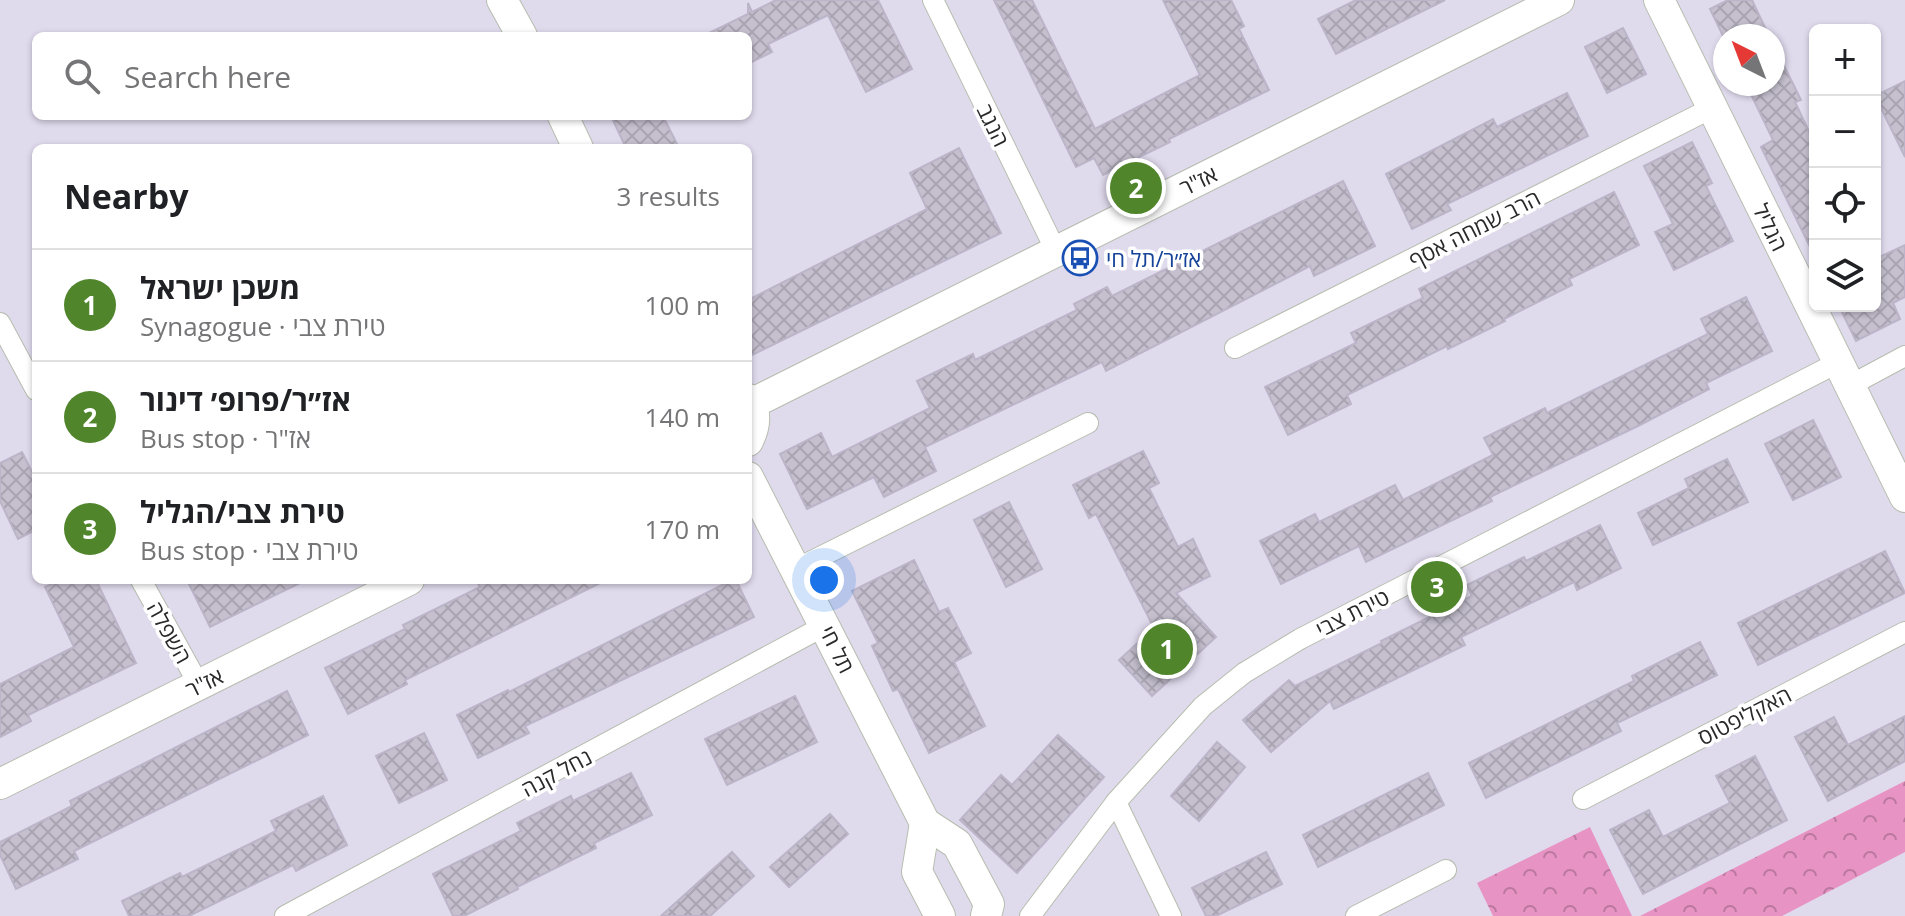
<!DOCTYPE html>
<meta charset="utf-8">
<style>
:root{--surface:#fff;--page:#f2f2f2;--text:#202124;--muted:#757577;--line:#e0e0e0;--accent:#50852c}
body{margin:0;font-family:"Open Sans","Noto Sans Hebrew",sans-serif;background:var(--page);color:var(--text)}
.controls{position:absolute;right:24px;top:24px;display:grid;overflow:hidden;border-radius:12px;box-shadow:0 2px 6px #0004}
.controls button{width:72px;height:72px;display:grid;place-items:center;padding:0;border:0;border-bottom:2px solid var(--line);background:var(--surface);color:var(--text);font:40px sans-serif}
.compass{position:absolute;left:1713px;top:24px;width:72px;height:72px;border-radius:50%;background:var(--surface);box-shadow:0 2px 6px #0004;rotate:318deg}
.you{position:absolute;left:824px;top:580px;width:28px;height:28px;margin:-20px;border:6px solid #fff;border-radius:50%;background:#1a73e8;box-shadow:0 0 0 12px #1a73e833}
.badge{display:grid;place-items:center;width:52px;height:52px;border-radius:50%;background:var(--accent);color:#fff;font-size:26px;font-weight:700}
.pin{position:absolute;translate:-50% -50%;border:4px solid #fff;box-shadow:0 2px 8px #0006}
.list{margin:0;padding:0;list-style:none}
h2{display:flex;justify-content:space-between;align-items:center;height:104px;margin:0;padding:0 32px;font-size:34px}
h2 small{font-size:26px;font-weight:400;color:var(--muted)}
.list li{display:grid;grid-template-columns:52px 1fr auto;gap:24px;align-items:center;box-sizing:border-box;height:112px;padding:0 32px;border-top:2px solid var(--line)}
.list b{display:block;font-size:30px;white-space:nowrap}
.list p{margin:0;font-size:26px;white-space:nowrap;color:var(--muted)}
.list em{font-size:26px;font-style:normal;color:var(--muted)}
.icon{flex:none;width:44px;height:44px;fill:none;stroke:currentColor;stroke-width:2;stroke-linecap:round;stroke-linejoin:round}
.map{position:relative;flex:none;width:1905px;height:916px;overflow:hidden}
.search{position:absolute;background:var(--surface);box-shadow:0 2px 6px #0004;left:32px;top:32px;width:720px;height:88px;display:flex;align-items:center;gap:20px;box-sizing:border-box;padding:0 28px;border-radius:12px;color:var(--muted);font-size:30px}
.panel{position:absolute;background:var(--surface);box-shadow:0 2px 6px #0004;left:32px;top:144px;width:720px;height:440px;border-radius:12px}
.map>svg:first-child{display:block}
.forest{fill:url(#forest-crowns)}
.building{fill:url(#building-cross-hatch);stroke:#bcb4c8;stroke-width:2}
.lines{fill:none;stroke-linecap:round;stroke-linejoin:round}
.street-casing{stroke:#b5beae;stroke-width:22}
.secondary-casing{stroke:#b5beae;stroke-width:32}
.street{stroke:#fff;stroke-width:20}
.secondary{stroke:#fff;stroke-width:30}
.labels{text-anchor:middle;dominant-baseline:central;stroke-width:7;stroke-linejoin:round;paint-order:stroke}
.street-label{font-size:22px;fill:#292929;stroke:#fff}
.transit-label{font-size:22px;fill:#164399;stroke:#fff;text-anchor:start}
</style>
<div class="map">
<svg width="1905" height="916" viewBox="0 0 1905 916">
<defs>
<pattern id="forest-crowns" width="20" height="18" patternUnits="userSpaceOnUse" patternTransform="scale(2)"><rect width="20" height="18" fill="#e793c4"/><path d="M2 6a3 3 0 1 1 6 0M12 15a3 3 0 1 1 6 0" fill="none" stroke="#bb789f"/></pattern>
<pattern id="building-cross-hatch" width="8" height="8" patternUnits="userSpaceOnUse" patternTransform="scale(2)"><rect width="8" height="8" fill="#c5bfce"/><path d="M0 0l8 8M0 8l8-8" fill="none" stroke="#a9a4b1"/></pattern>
</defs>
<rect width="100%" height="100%" fill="#e0daed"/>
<g class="forest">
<path d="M1905,781V852L1782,916H1640Z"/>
<path d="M1590,827L1632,916H1493L1477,883Z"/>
</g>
<g class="building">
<path d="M776,0H878L912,69L866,92L828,15L768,44L772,52L748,64V36H703L748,14V3L752,12Z"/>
<path d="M994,0H1032L1095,129L1200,75L1163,0H1231L1244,26L1239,29L1269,90L1169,139L1170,142L1103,175L1094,158L1076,167Z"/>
<path d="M1356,0H1445L1336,54L1318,19Z"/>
<path d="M1728,0H1752L1769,36H1723L1710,9Z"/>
<path d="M1623,28L1646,74L1607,93L1585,47Z"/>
<path d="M1773,43L1801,100L1795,102L1815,144V257L1761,147L1773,140L1746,84H1773Z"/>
<path d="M1905,81V157L1875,96Z"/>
<path d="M1567,93L1588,136L1447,204L1451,210L1412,229L1386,174L1493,119L1497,127Z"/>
<path d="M611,116H663L679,148H626Z"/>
<path d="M1692,142L1712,183L1706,186L1733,241L1674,270L1655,232L1673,224L1644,166Z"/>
<path d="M959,148L1001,233L748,357V300L927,209L910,173Z"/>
<path d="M1343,181L1375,246L1314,276L1310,266L1106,371L1102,362L925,447L936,471L884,497L874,477L807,509L780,454L821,433L832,457L930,408L917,381L973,354L975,360L1077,310L1074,304L1107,287L1112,296Z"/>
<path d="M1614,192L1639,245L1569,279L1572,285L1504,319L1505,321L1448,349L1447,346L1347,395L1351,404L1288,435L1265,387L1356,343L1351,333L1423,298L1419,289Z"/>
<path d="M1905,245V297L1893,303L1900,319L1856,341L1839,306H1875V259Z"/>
<path d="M1746,297L1772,351L1706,383L1709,389L1640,425L1490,497L1492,501L1366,562L1359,546L1281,584L1260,541L1315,514L1319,522L1395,485L1403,500L1493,455L1484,438L1545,408L1547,413L1708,334L1701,319Z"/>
<path d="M1813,420L1841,477L1793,500L1765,444Z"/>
<path d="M1143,451L1159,483L1149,488L1178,547L1193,539L1210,576L1176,593L1216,637L1152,696L1119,660L1154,628L1096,514L1089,518L1073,485Z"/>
<path d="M22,452L36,480V530L18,539L0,501V463Z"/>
<path d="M1727,459L1748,502L1653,545L1638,513L1689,488L1685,479Z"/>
<path d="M1009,502L1042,569L1006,587L974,520Z"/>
<path d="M1600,525L1621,568L1577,590L1574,582L1461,637L1465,645L1334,709L1330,701L1271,752L1243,720L1289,680L1295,686L1382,643L1381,641L1472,596L1467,585L1524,557L1526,561Z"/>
<path d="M1885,551L1905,593L1758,665L1738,623Z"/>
<path d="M914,560L939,612L948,608L971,653L954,662L985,726L929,753L898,689L893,691L872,646L878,643L852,591Z"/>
<path d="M61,580H96L136,663L28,715L31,721L0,737V684L74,647L45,587Z"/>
<path d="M187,580H306L210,627Z"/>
<path d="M476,580H606L405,680L407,684L348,714L325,668L405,629L403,625L480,587Z"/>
<path d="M732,580H736L754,617L525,726L529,733L478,758L457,715L508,690L509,692Z"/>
<path d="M1700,642L1717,675L1617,723L1621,731L1486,798L1469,763L1634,681L1632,676Z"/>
<path d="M287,691L308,735L74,851L78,859L16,889L0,855V842L72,806L70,801Z"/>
<path d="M795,696L817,742L727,785L705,739Z"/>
<path d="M1905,716V761L1828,801L1795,737L1834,717L1848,745Z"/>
<path d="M424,733L447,780L399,803L376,756Z"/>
<path d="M1058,735L1104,777L1017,873L960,820L1001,775L1012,785Z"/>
<path d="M1217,742L1245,767L1199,821L1171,796Z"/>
<path d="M1755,756L1787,820L1643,894L1610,830L1649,810L1663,837L1730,803L1716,776Z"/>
<path d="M631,773L652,815L594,843L596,848L517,887L518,889L464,916H453L433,874L521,831L517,823L571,796L573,801Z"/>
<path d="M1428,773L1444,805L1318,867L1303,835Z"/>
<path d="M323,796L347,845L296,871L293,865L189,916H129L122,901L180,873L182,877L276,831L271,821Z"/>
<path d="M830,814L848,834L789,887L770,867Z"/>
<path d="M732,852L754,876L710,916H661Z"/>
<path d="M1266,852L1282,884L1216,916H1206L1192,888Z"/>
</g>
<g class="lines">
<g class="street-casing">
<g id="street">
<path d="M933,0L1056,251"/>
<path d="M0,323L36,390"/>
<path d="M1235,348L1712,108"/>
<path d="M1849,386L1905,356"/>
<path d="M796,569L1088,423"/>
<path d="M141,580L199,685"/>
<path d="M1583,799L1905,632"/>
<path d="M1116,802L1171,916"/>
<path d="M285,916L826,625"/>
<path d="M1030,916L1116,802L1203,706L1244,673L1300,639L1837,363"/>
<path d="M1356,916L1446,870"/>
</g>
</g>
<g class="secondary-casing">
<g id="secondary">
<path d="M502,0L522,36"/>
<path d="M1659,0L1905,497"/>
<path d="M563,116L578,148"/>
<path d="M748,399C757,412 755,427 748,441"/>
<path d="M751,404L1559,0"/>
<path d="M748,477L925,823L957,844L989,904L986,916"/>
<path d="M0,784L409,580"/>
<path d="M925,823L917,872L940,916"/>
</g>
</g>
<use href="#street" class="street"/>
<use href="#secondary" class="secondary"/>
</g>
<defs>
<g id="bus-ring" transform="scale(1.8)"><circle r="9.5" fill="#fff" stroke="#1a4fb4" stroke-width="1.5"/><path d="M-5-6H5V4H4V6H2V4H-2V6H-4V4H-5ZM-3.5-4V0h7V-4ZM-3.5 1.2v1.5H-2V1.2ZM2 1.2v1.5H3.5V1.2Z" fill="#1a4fb4"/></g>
</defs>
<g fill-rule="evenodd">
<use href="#bus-ring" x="1080" y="258"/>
</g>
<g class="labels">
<g class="street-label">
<text transform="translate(994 125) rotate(64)">הנגב</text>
<text transform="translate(1198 180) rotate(-26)">אז"ר</text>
<text transform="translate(1771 227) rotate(64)">הגליל</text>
<text transform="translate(1474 228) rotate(-27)">הרב שמחה אסף</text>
<text transform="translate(1352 612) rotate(-27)">טירת צבי</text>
<text transform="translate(170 632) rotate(61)">השפלה</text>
<text transform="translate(838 649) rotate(63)">תל חי</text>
<text transform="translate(204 682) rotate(-26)">אז"ר</text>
<text transform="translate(1744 715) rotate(-27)">האקליפטוס</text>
<text transform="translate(556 772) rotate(-28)">נחל קנה</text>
</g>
<g class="transit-label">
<text x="1106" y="258">אז״ר/תל חי</text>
</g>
</g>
</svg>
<div class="controls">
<button>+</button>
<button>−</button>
<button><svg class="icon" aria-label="locate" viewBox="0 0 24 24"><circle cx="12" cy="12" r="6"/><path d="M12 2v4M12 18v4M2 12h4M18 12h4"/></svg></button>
<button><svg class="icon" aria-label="layers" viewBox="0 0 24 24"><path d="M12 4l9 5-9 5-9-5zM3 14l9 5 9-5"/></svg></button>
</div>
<svg class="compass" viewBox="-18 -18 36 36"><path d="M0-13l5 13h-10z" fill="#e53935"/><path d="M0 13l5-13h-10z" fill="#757577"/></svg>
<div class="you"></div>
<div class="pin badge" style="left:1167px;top:649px">1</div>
<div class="pin badge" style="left:1136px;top:188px">2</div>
<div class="pin badge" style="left:1437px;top:587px">3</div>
<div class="search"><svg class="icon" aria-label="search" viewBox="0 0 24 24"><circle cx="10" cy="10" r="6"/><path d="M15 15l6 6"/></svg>Search here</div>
<section class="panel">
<h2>Nearby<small>3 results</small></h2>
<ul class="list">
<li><span class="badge">1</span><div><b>משכן ישראל</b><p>Synagogue · טירת צבי</p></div><em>100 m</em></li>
<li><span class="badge">2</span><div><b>אז״ר/פרופ׳ דינור</b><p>Bus stop · אז&quot;ר</p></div><em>140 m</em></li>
<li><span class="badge">3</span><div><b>טירת צבי/הגליל</b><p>Bus stop · טירת צבי</p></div><em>170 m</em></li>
</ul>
</section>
</div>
